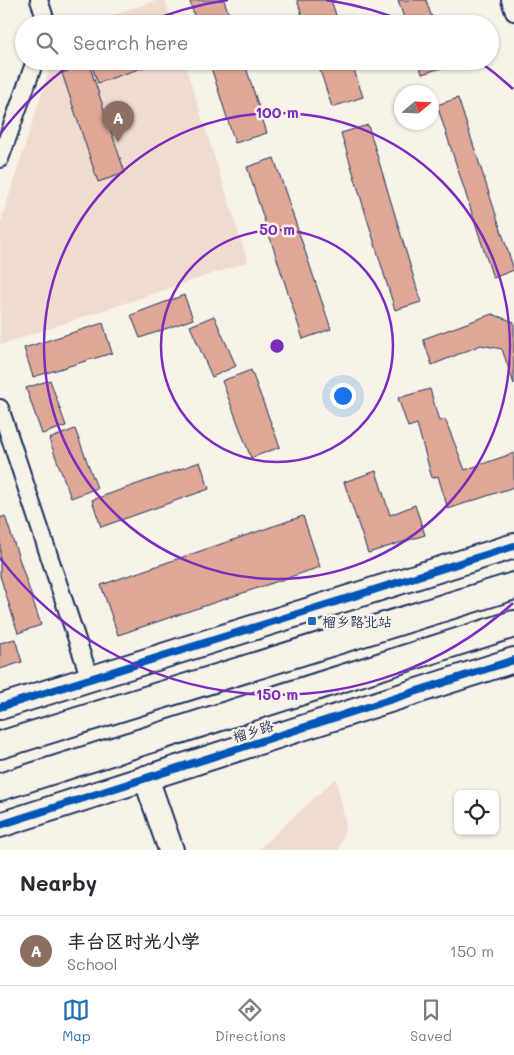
<!DOCTYPE html>
<meta charset="utf-8">
<style>
:root{--surface:#fff;--page:#f2f2f3;--text:#2b2b33;--muted:#7c7c81;--line:#e1e1e2;--accent:#1f6fb2}
body{margin:0;font-family:Mali,"LXGW WenKai TC",sans-serif;background:var(--page);color:var(--text)}
.controls{position:absolute;right:15px;bottom:15px;display:grid;overflow:hidden;border-radius:8px;box-shadow:0 1px 4px #0004}
.controls button{width:45px;height:45px;display:grid;place-items:center;padding:0;border:0;border-bottom:1px solid var(--line);background:var(--surface);color:var(--text);font:25px sans-serif}
.compass{position:absolute;left:394px;top:85px;width:45px;height:45px;border-radius:50%;background:var(--surface);box-shadow:0 1px 4px #0004;rotate:71deg}
.you{position:absolute;left:342px;top:395px;width:18px;height:18px;margin:-12px;border:4px solid #fff;border-radius:50%;background:#1a73e8;box-shadow:0 0 0 8px #1a73e833}
.badge{display:grid;place-items:center;width:32px;height:32px;border-radius:50%;background:var(--accent);color:#fff;font-size:16px;font-weight:700}
.pin{position:absolute;translate:-50% -41px;filter:drop-shadow(0 1px 2px #0008)}
.pin::after{content:'';position:absolute;top:26px;width:18px;height:15px;background:inherit;clip-path:polygon(0 0,100% 0,50% 100%)}
.list{margin:0;padding:0;list-style:none}
h2{display:flex;justify-content:space-between;align-items:center;height:65px;margin:0;padding:0 20px;font-size:21px}
h2 small{font-size:16px;font-weight:400;color:var(--muted)}
.list li{display:grid;grid-template-columns:32px 1fr auto;gap:15px;align-items:center;box-sizing:border-box;height:70px;padding:0 20px;border-top:1px solid var(--line)}
.list b{display:block;font-size:19px;white-space:nowrap}
.list p{margin:0;font-size:16px;white-space:nowrap;color:var(--muted)}
.list em{font-size:16px;font-style:normal;color:var(--muted)}
.icon{flex:none;width:28px;height:28px;fill:none;stroke:currentColor;stroke-width:2;stroke-linecap:round;stroke-linejoin:round}
.map{position:relative;flex:none;width:514px;height:850px;overflow:hidden}
.search{position:absolute;background:var(--surface);box-shadow:0 1px 4px #0004;left:15px;right:15px;top:15px;height:55px;display:flex;align-items:center;gap:12px;box-sizing:border-box;padding:0 18px;border-radius:28px;color:var(--muted);font-size:19px}
.sheet{height:135px;background:var(--surface)}
nav{display:flex;justify-content:space-around;align-items:center;box-sizing:border-box;height:70px;border-top:1px solid var(--line);background:var(--surface);font-size:14px;color:var(--muted)}
nav a{display:grid;justify-items:center;gap:2px}
nav .on{color:var(--accent)}
.map>svg:first-child{display:block}
.built{fill:#f0dccf}
.building{fill:#dfa896;stroke:#1b2f5e}
.lines{fill:none;stroke-linecap:round;stroke-linejoin:round}
.street-casing{stroke:#1b2f5e;stroke-width:20}
.secondary-casing{stroke:#1b2f5e;stroke-width:28}
.primary-casing{stroke:#1b2f5e;stroke-width:30}
.street{stroke:#f7f3e8;stroke-width:16}
.secondary{stroke:#f7f3e8;stroke-width:24}
.primary{stroke:#f7f3e8;stroke-width:26}
.cycleway-casing{stroke:#f7f3e8;stroke-width:11}
.cycleway{stroke:#0057b8;stroke-width:8}
.ring{fill:none;stroke:#7b2cbf;stroke-width:2.5}
.poi-dot{fill:#1f6fb2;stroke:#f7f3e8;stroke-width:2}
.labels{text-anchor:middle;dominant-baseline:central;stroke-width:5;stroke-linejoin:round;paint-order:stroke}
.poi-label{font-size:14px;fill:#1b2f5e;stroke:#f7f3e8;text-anchor:start}
.street-label{font-size:14px;fill:#1b2f5e;stroke:#f7f3e8}
.centre{fill:#7b2cbf;stroke:#f7f3e8;stroke-width:2.5}
.ring-label{font-size:15px;text-anchor:middle;font-weight:bold;fill:#7b2cbf;stroke:#f7f3e8;stroke-width:5;stroke-linejoin:round;paint-order:stroke}
</style>
<div class="map">
<svg width="514" height="850" viewBox="0 0 514 850">
<rect width="100%" height="100%" fill="#f7f3e8"/>
<filter id="ink" filterUnits="userSpaceOnUse"><feTurbulence type="fractalNoise" baseFrequency=".02" numOctaves="2"/><feDisplacementMap in="SourceGraphic" scale="10" xChannelSelector="R" yChannelSelector="G"/><feConvolveMatrix kernelMatrix="1 2 1 2 8 2 1 2 1" color-interpolation-filters="sRGB"/></filter>
<g filter="url(#ink)">
<g class="built">
<path d="M157,0H165L173,24H87Z"/>
<path d="M52,61H184L248,262L0,345V224Z"/>
<path d="M336,778L346,824L339,850H258Z"/>
</g>
<g class="building">
<path d="M197,0H224L232,24H197L190,2Z"/>
<path d="M297,0H331L339,24H305Z"/>
<path d="M398,0H426L434,24H406Z"/>
<path d="M90,61H146L147,66L98,83Z"/>
<path d="M209,61H244L267,133L235,143Z"/>
<path d="M317,61H351L363,97L332,107Z"/>
<path d="M418,61H446L448,66L422,74Z"/>
<path d="M89,64L125,173L98,182L62,73Z"/>
<path d="M458,98L514,270L493,278L437,105Z"/>
<path d="M368,125L421,302L395,310L341,133Z"/>
<path d="M274,158L331,329L303,339L247,167Z"/>
<path d="M184,295L193,319L140,338L131,315Z"/>
<path d="M492,314L514,322V384L502,349L481,345L432,365L423,339Z"/>
<path d="M214,316L236,366L212,377L190,326Z"/>
<path d="M103,323L112,353L33,377L24,348Z"/>
<path d="M251,370L280,447L251,458L222,381Z"/>
<path d="M50,380L66,426L42,434L26,388Z"/>
<path d="M430,389L439,421L445,419L465,470L514,453V487L448,509L438,476L432,478L417,424L408,427L398,398Z"/>
<path d="M75,429L97,488L71,498L49,439Z"/>
<path d="M200,462L209,489L101,527L92,500Z"/>
<path d="M376,471L390,515L415,505L425,535L368,553L344,482Z"/>
<path d="M5,516L41,625L18,633L0,576V518Z"/>
<path d="M303,516L320,567L118,635L101,585Z"/>
<path d="M15,639L22,662L0,669V643Z"/>
</g>
<g class="lines">
<g class="street-casing">
<g id="street">
<path d="M39,0L47,24"/>
<path d="M510,0L514,12"/>
<path d="M0,159L35,61"/>
<path d="M0,408L90,679"/>
</g>
</g>
<g class="secondary-casing">
<g id="secondary">
<path d="M0,707L514,546"/>
<path d="M146,778L171,850"/>
<path d="M0,825L514,660"/>
</g>
</g>
<g class="primary-casing">
<g id="primary">
<path d="M0,745L514,586"/>
<path d="M0,787L514,624"/>
</g>
</g>
<use href="#street" class="street"/>
<use href="#secondary" class="secondary"/>
<use href="#primary" class="primary"/>
<g class="cycleway-casing">
<g id="cycleway">
<path d="M0,707L514,546"/>
<path d="M0,825L514,660"/>
</g>
</g>
<use href="#cycleway" class="cycleway"/>
</g>
</g>
<g class="ring">
<circle cx="277" cy="346" r="116"/>
<circle cx="277" cy="346" r="233"/>
<path d="M513 603A349 349 0 0 1 0 558M0 134A349 349 0 0 1 74 62M143 24A349 349 0 0 1 228 0M326 0A349 349 0 0 1 411 24M480 62A349 349 0 0 1 513 89"/>
</g>
<rect class="poi-dot" x="307" y="616" width="10" height="10" rx="2.5"/>
<g class="labels">
<g class="poi-label">
<text x="322" y="621">榴乡路北站</text>
</g>
<g class="street-label">
<text transform="translate(253 731) rotate(-18)">榴乡路</text>
</g>
</g>
<circle cx="277" cy="346" r="8" class="centre"/>
<g class="ring-label">
<text x="277" y="118">100 m</text>
<text x="277" y="235">50 m</text>
<text x="277" y="700">150 m</text>
</g>
</svg>
<div class="controls">
<button><svg class="icon" aria-label="locate" viewBox="0 0 24 24"><circle cx="12" cy="12" r="6"/><path d="M12 2v4M12 18v4M2 12h4M18 12h4"/></svg></button>
</div>
<svg class="compass" viewBox="-18 -18 36 36"><path d="M0-13l5 13h-10z" fill="#e53935"/><path d="M0 13l5-13h-10z" fill="#7c7c81"/></svg>
<div class="you"></div>
<div class="pin badge" style="left:118px;top:142px;background:#8d6e63">A</div>
<div class="search"><svg class="icon" aria-label="search" viewBox="0 0 24 24"><circle cx="10" cy="10" r="6"/><path d="M15 15l6 6"/></svg>Search here</div>
</div>
<section class="sheet">
<h2>Nearby<small></small></h2>
<ul class="list">
<li><span class="badge" style="background:#8d6e63">A</span><div><b>丰台区时光小学</b><p>School</p></div><em>150 m</em></li>
</ul>
</section>
<nav>
<a class="on"><svg class="icon" aria-label="map" viewBox="0 0 24 24"><path d="M3 6l6-2 6 2 6-2v14l-6 2-6-2-6 2zM9 4v14M15 6v14"/></svg>Map</a>
<a><svg class="icon" aria-label="directions" viewBox="0 0 24 24"><path d="M12 3l9 9-9 9-9-9zM9 14v-3h6M13 9l2 2-2 2"/></svg>Directions</a>
<a><svg class="icon" aria-label="saved" viewBox="0 0 24 24"><path d="M7 4h10v16l-5-4-5 4z"/></svg>Saved</a>
</nav>
